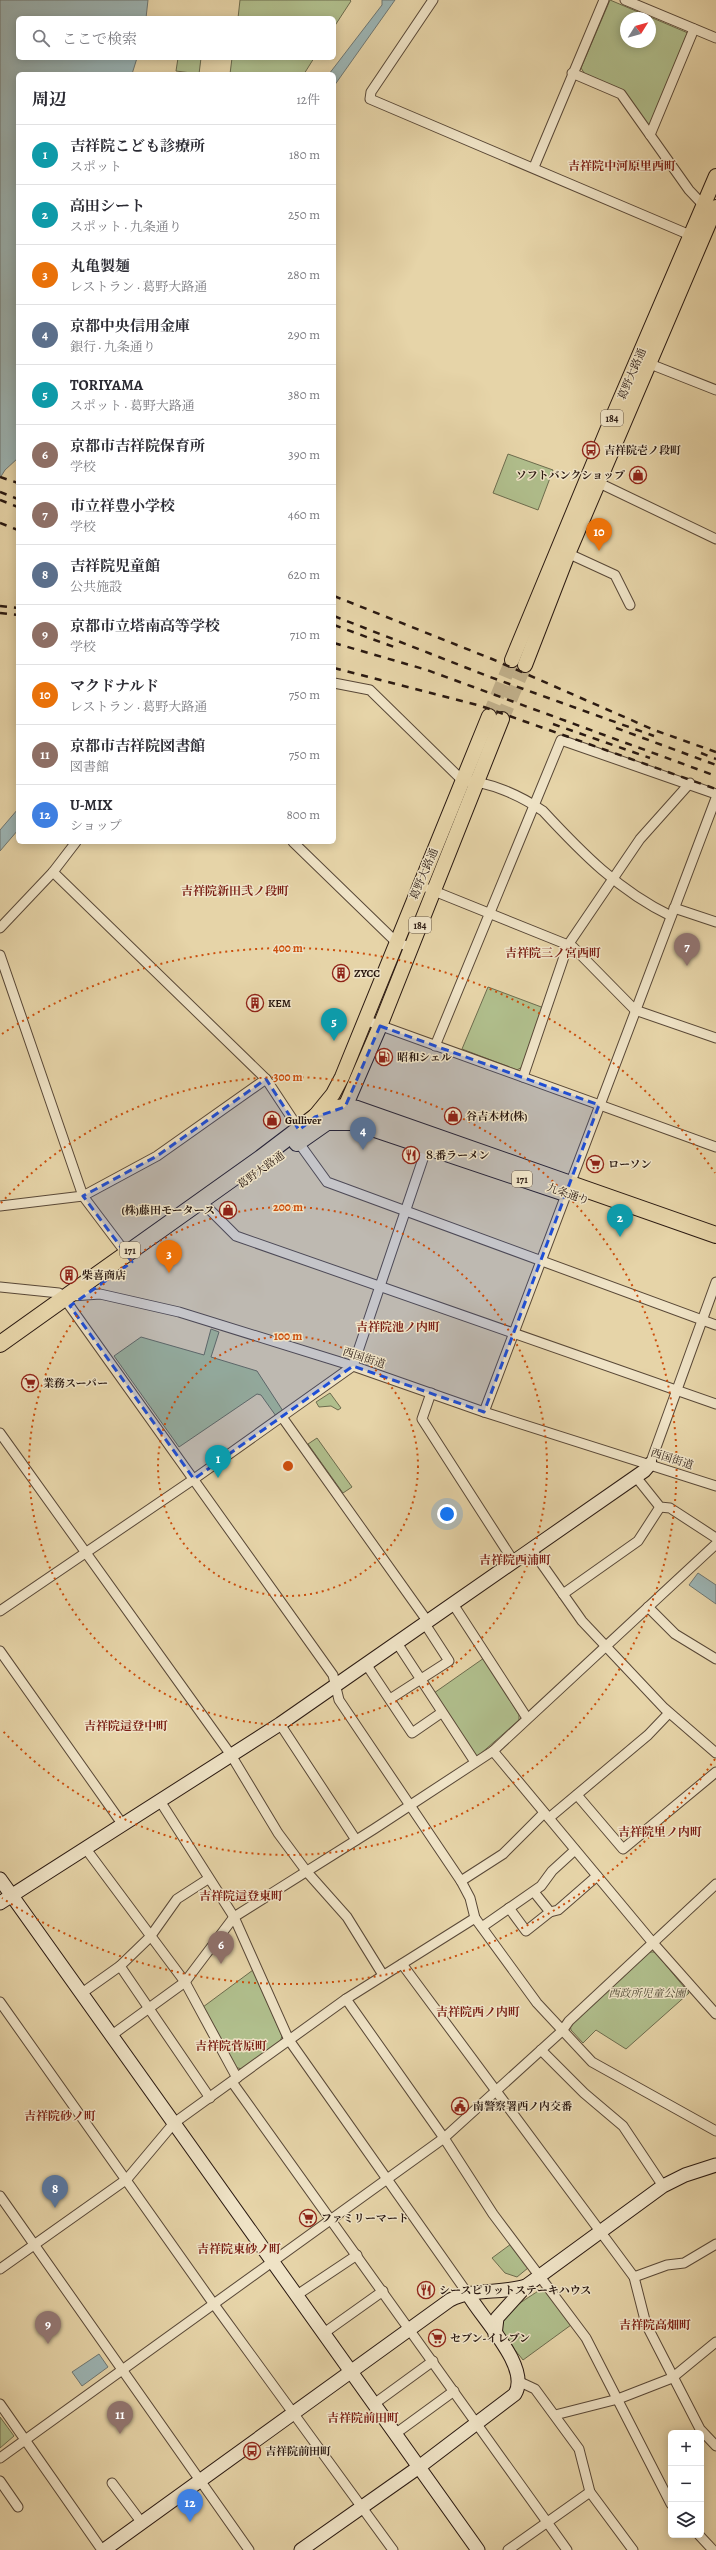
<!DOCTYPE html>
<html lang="ja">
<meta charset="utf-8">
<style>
:root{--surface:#fff;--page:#f7f7f7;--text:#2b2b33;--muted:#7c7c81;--line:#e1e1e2;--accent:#8f2418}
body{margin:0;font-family:Alegreya,"Noto Serif JP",serif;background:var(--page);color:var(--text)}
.controls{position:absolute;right:12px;bottom:12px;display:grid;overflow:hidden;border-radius:6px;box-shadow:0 2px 10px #0003}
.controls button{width:36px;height:36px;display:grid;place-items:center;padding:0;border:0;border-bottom:1px solid var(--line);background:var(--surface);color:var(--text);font:20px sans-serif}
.compass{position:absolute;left:620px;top:12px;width:36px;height:36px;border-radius:50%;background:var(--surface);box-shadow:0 2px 10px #0003;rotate:53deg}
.you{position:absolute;left:447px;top:1514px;width:14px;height:14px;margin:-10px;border:3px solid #fff;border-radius:50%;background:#1a73e8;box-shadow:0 0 0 6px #1a73e833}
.badge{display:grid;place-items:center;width:26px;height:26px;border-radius:50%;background:var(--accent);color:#fff;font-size:13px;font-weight:700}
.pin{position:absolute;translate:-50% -33px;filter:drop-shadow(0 1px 2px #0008)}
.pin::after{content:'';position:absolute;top:21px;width:14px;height:12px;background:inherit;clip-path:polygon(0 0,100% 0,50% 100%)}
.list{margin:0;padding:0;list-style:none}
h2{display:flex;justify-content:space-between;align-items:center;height:52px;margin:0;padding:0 16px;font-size:17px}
h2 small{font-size:13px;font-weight:400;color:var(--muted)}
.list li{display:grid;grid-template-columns:26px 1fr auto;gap:12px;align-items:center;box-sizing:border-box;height:60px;padding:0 16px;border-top:1px solid var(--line)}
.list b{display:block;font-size:15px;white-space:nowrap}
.list p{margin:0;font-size:13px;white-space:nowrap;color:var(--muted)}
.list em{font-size:13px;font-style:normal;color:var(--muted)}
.icon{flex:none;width:22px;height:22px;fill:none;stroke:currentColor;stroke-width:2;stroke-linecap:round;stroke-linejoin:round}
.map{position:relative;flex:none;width:716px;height:2550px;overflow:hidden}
.search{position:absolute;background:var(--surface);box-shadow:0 2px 10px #0003;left:16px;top:16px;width:320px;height:44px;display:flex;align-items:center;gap:10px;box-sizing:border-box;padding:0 14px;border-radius:6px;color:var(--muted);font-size:15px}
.panel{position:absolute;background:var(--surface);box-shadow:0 2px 10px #0003;left:16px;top:72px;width:320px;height:772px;border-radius:6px}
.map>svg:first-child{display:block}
.green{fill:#b0be8c;stroke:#6d6c4e;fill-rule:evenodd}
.water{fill:#9cb5b5;stroke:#6e7773}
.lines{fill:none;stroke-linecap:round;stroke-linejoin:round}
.primary-tunnel{stroke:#c0af8a;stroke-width:14;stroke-dasharray:14 7;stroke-linecap:butt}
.street-casing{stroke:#594837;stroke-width:11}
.secondary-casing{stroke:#2a1911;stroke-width:15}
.primary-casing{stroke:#2a1911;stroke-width:16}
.highway-casing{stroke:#2a1911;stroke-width:18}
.street{stroke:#efe3c6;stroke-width:9}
.secondary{stroke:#efe3c6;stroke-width:13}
.primary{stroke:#e6d4a8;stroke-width:14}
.highway{stroke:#e6d4a8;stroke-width:16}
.rail{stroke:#2a1911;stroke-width:2.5;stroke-dasharray:7 7;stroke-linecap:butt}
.marked{fill:#1d4ed8;fill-opacity:0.2;stroke:#1d4ed8;stroke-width:3;stroke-dasharray:8 5;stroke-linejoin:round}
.ring{fill:none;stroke:#cc4f0d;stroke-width:2;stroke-dasharray:2 4}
.labels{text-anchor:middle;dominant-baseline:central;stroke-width:3;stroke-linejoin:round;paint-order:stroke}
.shield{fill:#efe3c6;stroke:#655647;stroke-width:1}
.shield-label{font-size:10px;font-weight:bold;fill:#2a1911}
.street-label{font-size:11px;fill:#2a1911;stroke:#efe3c6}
.poi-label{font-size:11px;font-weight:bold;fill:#2a1911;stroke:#efe3c6;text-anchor:start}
.park-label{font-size:11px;font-style:italic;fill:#524b36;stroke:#efe3c6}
.neighbourhood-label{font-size:12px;font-weight:bold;fill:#7a1f14;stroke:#efe3c6}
.centre{fill:#cc4f0d;stroke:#efe3c6;stroke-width:2}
.ring-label{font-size:12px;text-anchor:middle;font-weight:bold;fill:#cc4f0d;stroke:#efe3c6;stroke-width:3;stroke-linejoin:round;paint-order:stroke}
</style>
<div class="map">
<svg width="716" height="2550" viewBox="0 0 716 2550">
<rect width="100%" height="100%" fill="#e6d4a8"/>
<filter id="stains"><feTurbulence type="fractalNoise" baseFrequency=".005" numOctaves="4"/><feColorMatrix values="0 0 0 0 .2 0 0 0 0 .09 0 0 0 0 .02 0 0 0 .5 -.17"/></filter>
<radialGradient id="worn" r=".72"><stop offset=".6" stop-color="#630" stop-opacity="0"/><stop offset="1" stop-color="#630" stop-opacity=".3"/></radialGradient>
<g class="green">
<path d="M240,0H350L351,1L334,27V18H238Z"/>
<path d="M610,0L688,33L651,124L647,125L623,93L588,79L581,68ZM626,18H650V42H626Z"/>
<path d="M178,58H201L199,74L176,71Z"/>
<path d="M232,58H314L304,74H230Z"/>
<path d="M508,454L553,470L538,510L493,493Z"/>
<path d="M488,987L544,1008L522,1067L517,1070L462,1049Z"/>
<path d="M211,1329L219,1332L211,1357L257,1371L283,1411L276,1416L261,1395L257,1394L179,1447L114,1356L141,1337L204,1355Z"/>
<path d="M330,1393L341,1408L338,1410L331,1406L319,1407L316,1402Z"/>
<path d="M317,1438L352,1487L343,1493L308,1444Z"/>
<path d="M484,1658L519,1715V1720L478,1756L473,1754L434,1693Z"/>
<path d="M650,1952H655L689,1993L626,2049L596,2030L583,2043L571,2030L570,2025Z"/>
<path d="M253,1970L282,2036L280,2042L242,2069L234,2067L203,2007Z"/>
<path d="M511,2244L528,2268L517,2277L505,2273L492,2258Z"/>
<path d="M541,2289H545L571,2325L523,2360C517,2352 508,2343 504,2334C494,2315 529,2298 541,2289Z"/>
<path d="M0,2417L14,2436L0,2448Z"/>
</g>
<g class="water">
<path d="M0,0H148L146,18H18V58H137L132,74H18V458L5,470L0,478Z"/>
<path d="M382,0H395L334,86V74H329L382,5Z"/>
<path d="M18,809V830L0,851V830Z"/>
<path d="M698,1573L716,1585V1604L689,1585Z"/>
<path d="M99,2354L108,2367L82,2386L72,2372Z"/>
</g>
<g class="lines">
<g class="primary-tunnel">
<path d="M489,716L512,660"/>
<path d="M502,719L525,665"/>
</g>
<g class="street-casing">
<g id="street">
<path d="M433,0L371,92L370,99L690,235"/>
<path d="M625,0L716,38"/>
<path d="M572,73L621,94L689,190L706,208"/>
<path d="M650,135L694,29"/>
<path d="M534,167L604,0"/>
<path d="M645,362L716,390"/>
<path d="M595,481L716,539"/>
<path d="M565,552L615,575L630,605"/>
<path d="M334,683L370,690L463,781C489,781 521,796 543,811C582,853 619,891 671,916"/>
<path d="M293,842L395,941L411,948"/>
<path d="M53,872L266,1079L299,1129"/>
<path d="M429,889L573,947L635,1010L716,1038"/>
<path d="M674,908L716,922"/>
<path d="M0,928L53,872L76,842"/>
<path d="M0,955L83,1196L126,1253"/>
<path d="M365,1020L716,1147"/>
<path d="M435,1046L561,740L716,794"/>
<path d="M523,1077L568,945L640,839L690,783"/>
<path d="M296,1139L327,1182L716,1325"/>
<path d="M200,1200L236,1236L716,1404"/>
<path d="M0,1206L83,1196L157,1156L266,1079"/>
<path d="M0,1287L59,1293L64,1298L333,1675L339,1700L461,1881L470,1898L475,1918L537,2003L592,2062L716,2131"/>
<path d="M72,1296L100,1294L179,1312L353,1366L484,1412L716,1486"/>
<path d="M431,1393L422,1419L514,1562"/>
<path d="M484,1412L716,798"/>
<path d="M282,1417L428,1622"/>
<path d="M0,1433L231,1755L278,1833L307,1872L347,1917L383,1975"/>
<path d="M650,1464L716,1282"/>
<path d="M636,1477L660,1507L670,1508L716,1538"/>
<path d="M532,1550L582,1621L664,1708L716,1753"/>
<path d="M563,1594L638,1541L660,1507"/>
<path d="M453,1604L527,1718"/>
<path d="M648,1607L675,1634L716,1659"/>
<path d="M0,1611L194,1479L353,1366L428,1144"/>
<path d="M397,1643L475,1762"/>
<path d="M0,1651L123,1825"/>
<path d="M366,1664L412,1733L441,1713"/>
<path d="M390,1699L449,1661L425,1624"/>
<path d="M280,1724L356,1840"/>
<path d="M493,1751L653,1943L716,2014"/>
<path d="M577,1795L623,1849L716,1772"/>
<path d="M160,1801L234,1917L289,2040L468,2294"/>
<path d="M549,1818L648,1735L669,1713"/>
<path d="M86,1849L185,1982L237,2078"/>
<path d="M461,1881L503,1854L544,1813"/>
<path d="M509,1908L526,1931L550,1912L534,1892"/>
<path d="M550,1912L558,1910L597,1876"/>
<path d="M482,1927L541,1886L552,1871L575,1850"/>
<path d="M402,1964L634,2277L646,2324L700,2429L716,2446"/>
<path d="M120,1966L210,2098"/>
<path d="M82,1993L120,1966L150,1937L177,1899L208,1879"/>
<path d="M346,1999L444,2138L493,2214L586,2338L671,2504"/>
<path d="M0,2002L213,2303L393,2550"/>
<path d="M112,2035L185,1982L234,1917L374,1829L493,1751L716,1544"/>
<path d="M541,2050L584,2093L623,2126L663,2186"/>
<path d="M232,2082L567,2550"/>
<path d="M0,2196L249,2550"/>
<path d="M0,2269L127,2179L174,2123L346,1999L475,1918"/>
<path d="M634,2277L667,2265L684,2263L716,2244"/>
<path d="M297,2295L357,2255"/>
<path d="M324,2333L383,2291"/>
<path d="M520,2382L535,2389L579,2449L590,2492L633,2550"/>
<path d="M0,2404L102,2550"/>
<path d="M374,2404L433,2361"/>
<path d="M555,2415L618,2399L672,2378L716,2342"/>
<path d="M395,2434L454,2391"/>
<path d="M0,2458L444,2138L562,2031L569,2021L716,1884"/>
<path d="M0,2481L18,2507"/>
<path d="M112,2483L142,2523"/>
<path d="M699,2535L713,2550"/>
<path d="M508,2550L590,2492"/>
</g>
</g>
<g class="secondary-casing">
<g id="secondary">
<path d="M0,1879L478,2550"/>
<path d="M0,1903L280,1724L644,1471L650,1464"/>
<path d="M495,2335L497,2318L526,2286"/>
<path d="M104,2550L450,2300C473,2288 501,2294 526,2286L663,2186L685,2175L716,2165"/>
<path d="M301,2550L419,2467L515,2394C531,2367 482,2319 468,2294"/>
</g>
</g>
<g class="primary-casing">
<g id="primary">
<path d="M512,660L613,416L716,176"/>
<path d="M525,665L568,554L716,207"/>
<path d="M336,1114L345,1107L380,1026L502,719"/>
<path d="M315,1116L333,1094L342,1077L489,716"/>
</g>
</g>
<g class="highway-casing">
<g id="highway">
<path d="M297,1143L327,1122H354L562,1192"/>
<path d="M0,1344L261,1158L315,1117L331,1109L345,1107L357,1109L716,1235"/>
</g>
</g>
<use href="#street" class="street"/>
<use href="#secondary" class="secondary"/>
<use href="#primary" class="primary"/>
<use href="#highway" class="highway"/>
<g class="rail">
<path d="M0,477L18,483"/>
<path d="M0,492L18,499"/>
<path d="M0,500L18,507"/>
<path d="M0,523L18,530"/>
<path d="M334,596L492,659L654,730L716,752"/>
<path d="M0,606L18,608"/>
<path d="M0,613L18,615"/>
<path d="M334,616L490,677L654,736"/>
<path d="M334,625L394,647"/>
<path d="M334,643L427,670L716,776"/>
<path d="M334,668L481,706L716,789"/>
<path d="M553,724L650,758"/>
<path d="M616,728L716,765"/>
<path d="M701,753L716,759"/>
</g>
</g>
<path class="marked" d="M380,1026L599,1105L484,1412L353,1366L194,1479L70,1306L132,1262L83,1196L157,1156L266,1079L299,1130L315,1117L345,1107Z"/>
<g class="ring">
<circle cx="288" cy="1466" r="130"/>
<circle cx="288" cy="1466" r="259"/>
<path d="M1 1203A389 389 0 1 1 1 1729"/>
<path d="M715 1759A518 518 0 0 1 2 1898M2 1034A518 518 0 0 1 715 1173"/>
</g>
<defs>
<g id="bus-ring" transform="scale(0.9)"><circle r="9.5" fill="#efe3c6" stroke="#8f2418" stroke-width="1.5"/><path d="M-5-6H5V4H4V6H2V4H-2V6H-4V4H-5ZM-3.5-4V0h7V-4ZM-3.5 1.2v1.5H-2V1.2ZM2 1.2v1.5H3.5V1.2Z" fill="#8f2418"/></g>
<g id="shop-ring" transform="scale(0.9)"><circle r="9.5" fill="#efe3c6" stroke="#8f2418" stroke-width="1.5"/><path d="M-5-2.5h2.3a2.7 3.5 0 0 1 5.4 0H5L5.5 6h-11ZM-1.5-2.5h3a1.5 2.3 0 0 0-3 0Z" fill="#8f2418"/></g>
<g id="building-ring" transform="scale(0.9)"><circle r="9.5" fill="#efe3c6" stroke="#8f2418" stroke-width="1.5"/><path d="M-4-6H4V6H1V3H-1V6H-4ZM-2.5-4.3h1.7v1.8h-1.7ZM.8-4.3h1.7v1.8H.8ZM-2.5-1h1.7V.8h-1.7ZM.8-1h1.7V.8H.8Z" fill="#8f2418"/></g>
<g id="fuel-ring" transform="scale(0.9)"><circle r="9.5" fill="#efe3c6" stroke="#8f2418" stroke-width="1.5"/><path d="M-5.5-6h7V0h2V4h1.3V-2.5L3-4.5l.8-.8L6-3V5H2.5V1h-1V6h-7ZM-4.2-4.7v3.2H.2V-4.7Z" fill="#8f2418"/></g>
<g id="restaurant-ring" transform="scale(0.9)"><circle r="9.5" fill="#efe3c6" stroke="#8f2418" stroke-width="1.5"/><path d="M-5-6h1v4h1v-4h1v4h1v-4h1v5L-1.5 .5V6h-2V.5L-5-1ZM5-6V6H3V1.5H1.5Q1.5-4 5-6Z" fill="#8f2418"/></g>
<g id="supermarket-ring" transform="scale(0.9)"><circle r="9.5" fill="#efe3c6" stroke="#8f2418" stroke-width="1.5"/><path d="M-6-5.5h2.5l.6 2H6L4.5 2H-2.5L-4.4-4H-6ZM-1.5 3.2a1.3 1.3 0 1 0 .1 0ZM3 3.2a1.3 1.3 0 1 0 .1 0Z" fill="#8f2418"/></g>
<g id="civic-ring" transform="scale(0.9)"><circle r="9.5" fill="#efe3c6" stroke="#8f2418" stroke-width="1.5"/><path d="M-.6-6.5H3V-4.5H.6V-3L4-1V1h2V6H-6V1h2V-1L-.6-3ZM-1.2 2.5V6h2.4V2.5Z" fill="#8f2418"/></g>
</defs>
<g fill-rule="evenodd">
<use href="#bus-ring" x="591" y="450"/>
<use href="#shop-ring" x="638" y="475"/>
<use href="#building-ring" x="341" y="973"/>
<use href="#building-ring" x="255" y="1003"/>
<use href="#fuel-ring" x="384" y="1057"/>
<use href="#shop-ring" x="453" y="1116"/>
<use href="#shop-ring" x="272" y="1120"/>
<use href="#restaurant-ring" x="411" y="1155"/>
<use href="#supermarket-ring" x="595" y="1164"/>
<use href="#shop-ring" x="228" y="1210"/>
<use href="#building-ring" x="69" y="1275"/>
<use href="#supermarket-ring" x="30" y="1383"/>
<use href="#civic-ring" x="460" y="2106"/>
<use href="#supermarket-ring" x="308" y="2218"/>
<use href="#restaurant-ring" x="426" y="2290"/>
<use href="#supermarket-ring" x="437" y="2338"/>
<use href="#bus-ring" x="252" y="2451"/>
</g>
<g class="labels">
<g class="shield">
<rect x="601" y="410" width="22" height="16" rx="3"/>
<rect x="409" y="917" width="22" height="16" rx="3"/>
<rect x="512" y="1171" width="20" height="16" rx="3"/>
<rect x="120" y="1242" width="20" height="16" rx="3"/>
</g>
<g class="shield-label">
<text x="612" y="418">184</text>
<text x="420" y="925">184</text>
<text x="522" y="1179">171</text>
<text x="130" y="1250">171</text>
</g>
<g class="street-label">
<text transform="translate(632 374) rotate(-67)">葛野大路通</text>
<text transform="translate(424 874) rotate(-67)">葛野大路通</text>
<text transform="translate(261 1170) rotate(-36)">葛野大路通</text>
<text transform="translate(568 1194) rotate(19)">九条通り</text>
<text transform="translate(364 1358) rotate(18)">西国街道</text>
<text transform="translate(672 1459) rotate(18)">西国街道</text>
</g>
<g class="poi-label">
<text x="604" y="450">吉祥院壱ノ段町</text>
<text x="625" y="475" text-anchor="end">ソフトバンクショップ</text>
<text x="354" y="973">ZYCC</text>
<text x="268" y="1003">KEM</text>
<text x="397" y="1057">昭和シェル</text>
<text x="466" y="1116">谷吉木材(株)</text>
<text x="285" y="1120">Gulliver</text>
<text x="424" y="1155">８番ラーメン</text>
<text x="608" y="1164">ローソン</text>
<text x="215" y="1210" text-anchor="end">(株)藤田モータース</text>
<text x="82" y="1275">柴喜商店</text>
<text x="43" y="1383">業務スーパー</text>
<text x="473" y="2106">南警察署西ノ内交番</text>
<text x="321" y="2218">ファミリーマート</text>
<text x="439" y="2290">シースピリットステーキハウス</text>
<text x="450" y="2338">セブン-イレブン</text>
<text x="265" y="2451">吉祥院前田町</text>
</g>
<g class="park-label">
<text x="647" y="1993">西政所児童公園</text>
</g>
<g class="neighbourhood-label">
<text x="622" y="166">吉祥院中河原里西町</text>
<text x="235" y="891">吉祥院新田弐ノ段町</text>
<text x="553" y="953">吉祥院三ノ宮西町</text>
<text x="398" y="1327">吉祥院池ノ内町</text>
<text x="515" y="1560">吉祥院西浦町</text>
<text x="126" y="1726">吉祥院這登中町</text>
<text x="660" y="1832">吉祥院里ノ内町</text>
<text x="241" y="1896">吉祥院這登東町</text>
<text x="478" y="2012">吉祥院西ノ内町</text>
<text x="231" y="2046">吉祥院菅原町</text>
<text x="60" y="2116">吉祥院砂ノ町</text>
<text x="239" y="2249">吉祥院東砂ノ町</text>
<text x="655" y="2325">吉祥院高畑町</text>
<text x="363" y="2418">吉祥院前田町</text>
</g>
</g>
<circle cx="288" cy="1466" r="6" class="centre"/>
<g class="ring-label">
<text x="288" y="952">400 m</text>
<text x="288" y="1081">300 m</text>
<text x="288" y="1211">200 m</text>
<text x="288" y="1340">100 m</text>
</g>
<rect width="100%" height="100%" filter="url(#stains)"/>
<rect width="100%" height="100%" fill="url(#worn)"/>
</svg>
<div class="controls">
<button>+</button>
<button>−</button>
<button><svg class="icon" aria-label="layers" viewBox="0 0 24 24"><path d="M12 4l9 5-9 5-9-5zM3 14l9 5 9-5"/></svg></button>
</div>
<svg class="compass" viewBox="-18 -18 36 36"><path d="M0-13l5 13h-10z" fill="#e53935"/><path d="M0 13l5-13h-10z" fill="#7c7c81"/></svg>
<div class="you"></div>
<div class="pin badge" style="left:218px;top:1478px;background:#0f9aa8">1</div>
<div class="pin badge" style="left:620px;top:1237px;background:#0f9aa8">2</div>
<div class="pin badge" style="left:169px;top:1273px;background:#e8710a">3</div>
<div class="pin badge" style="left:363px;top:1150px;background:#5c6f8a">4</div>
<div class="pin badge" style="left:334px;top:1041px;background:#0f9aa8">5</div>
<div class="pin badge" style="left:221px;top:1964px;background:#8d6e63">6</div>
<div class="pin badge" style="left:687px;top:966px;background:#8d6e63">7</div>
<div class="pin badge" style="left:55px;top:2208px;background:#5c6f8a">8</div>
<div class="pin badge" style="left:48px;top:2344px;background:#8d6e63">9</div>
<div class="pin badge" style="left:599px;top:551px;background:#e8710a">10</div>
<div class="pin badge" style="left:120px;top:2434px;background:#8d6e63">11</div>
<div class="pin badge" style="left:190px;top:2522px;background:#3f7fe0">12</div>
<div class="search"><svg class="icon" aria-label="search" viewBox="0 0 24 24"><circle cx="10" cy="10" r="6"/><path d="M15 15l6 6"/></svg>ここで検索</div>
<section class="panel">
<h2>周辺<small>12件</small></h2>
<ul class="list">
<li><span class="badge" style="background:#0f9aa8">1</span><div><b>吉祥院こども診療所</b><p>スポット</p></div><em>180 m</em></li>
<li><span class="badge" style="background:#0f9aa8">2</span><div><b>高田シート</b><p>スポット · 九条通り</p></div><em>250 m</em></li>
<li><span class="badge" style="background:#e8710a">3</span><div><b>丸亀製麺</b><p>レストラン · 葛野大路通</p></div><em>280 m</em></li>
<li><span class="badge" style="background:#5c6f8a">4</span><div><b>京都中央信用金庫</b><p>銀行 · 九条通り</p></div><em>290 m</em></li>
<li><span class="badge" style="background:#0f9aa8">5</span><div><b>TORIYAMA</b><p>スポット · 葛野大路通</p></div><em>380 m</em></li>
<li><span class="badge" style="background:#8d6e63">6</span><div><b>京都市吉祥院保育所</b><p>学校</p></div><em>390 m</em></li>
<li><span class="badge" style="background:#8d6e63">7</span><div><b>市立祥豊小学校</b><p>学校</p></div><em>460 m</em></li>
<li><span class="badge" style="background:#5c6f8a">8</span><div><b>吉祥院児童館</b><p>公共施設</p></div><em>620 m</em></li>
<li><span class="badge" style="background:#8d6e63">9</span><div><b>京都市立塔南高等学校</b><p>学校</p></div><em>710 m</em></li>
<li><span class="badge" style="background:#e8710a">10</span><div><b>マクドナルド</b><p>レストラン · 葛野大路通</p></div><em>750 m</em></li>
<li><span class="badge" style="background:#8d6e63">11</span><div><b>京都市吉祥院図書館</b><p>図書館</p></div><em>750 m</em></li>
<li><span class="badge" style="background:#3f7fe0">12</span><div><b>U-MIX</b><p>ショップ</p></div><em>800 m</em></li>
</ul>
</section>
</div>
